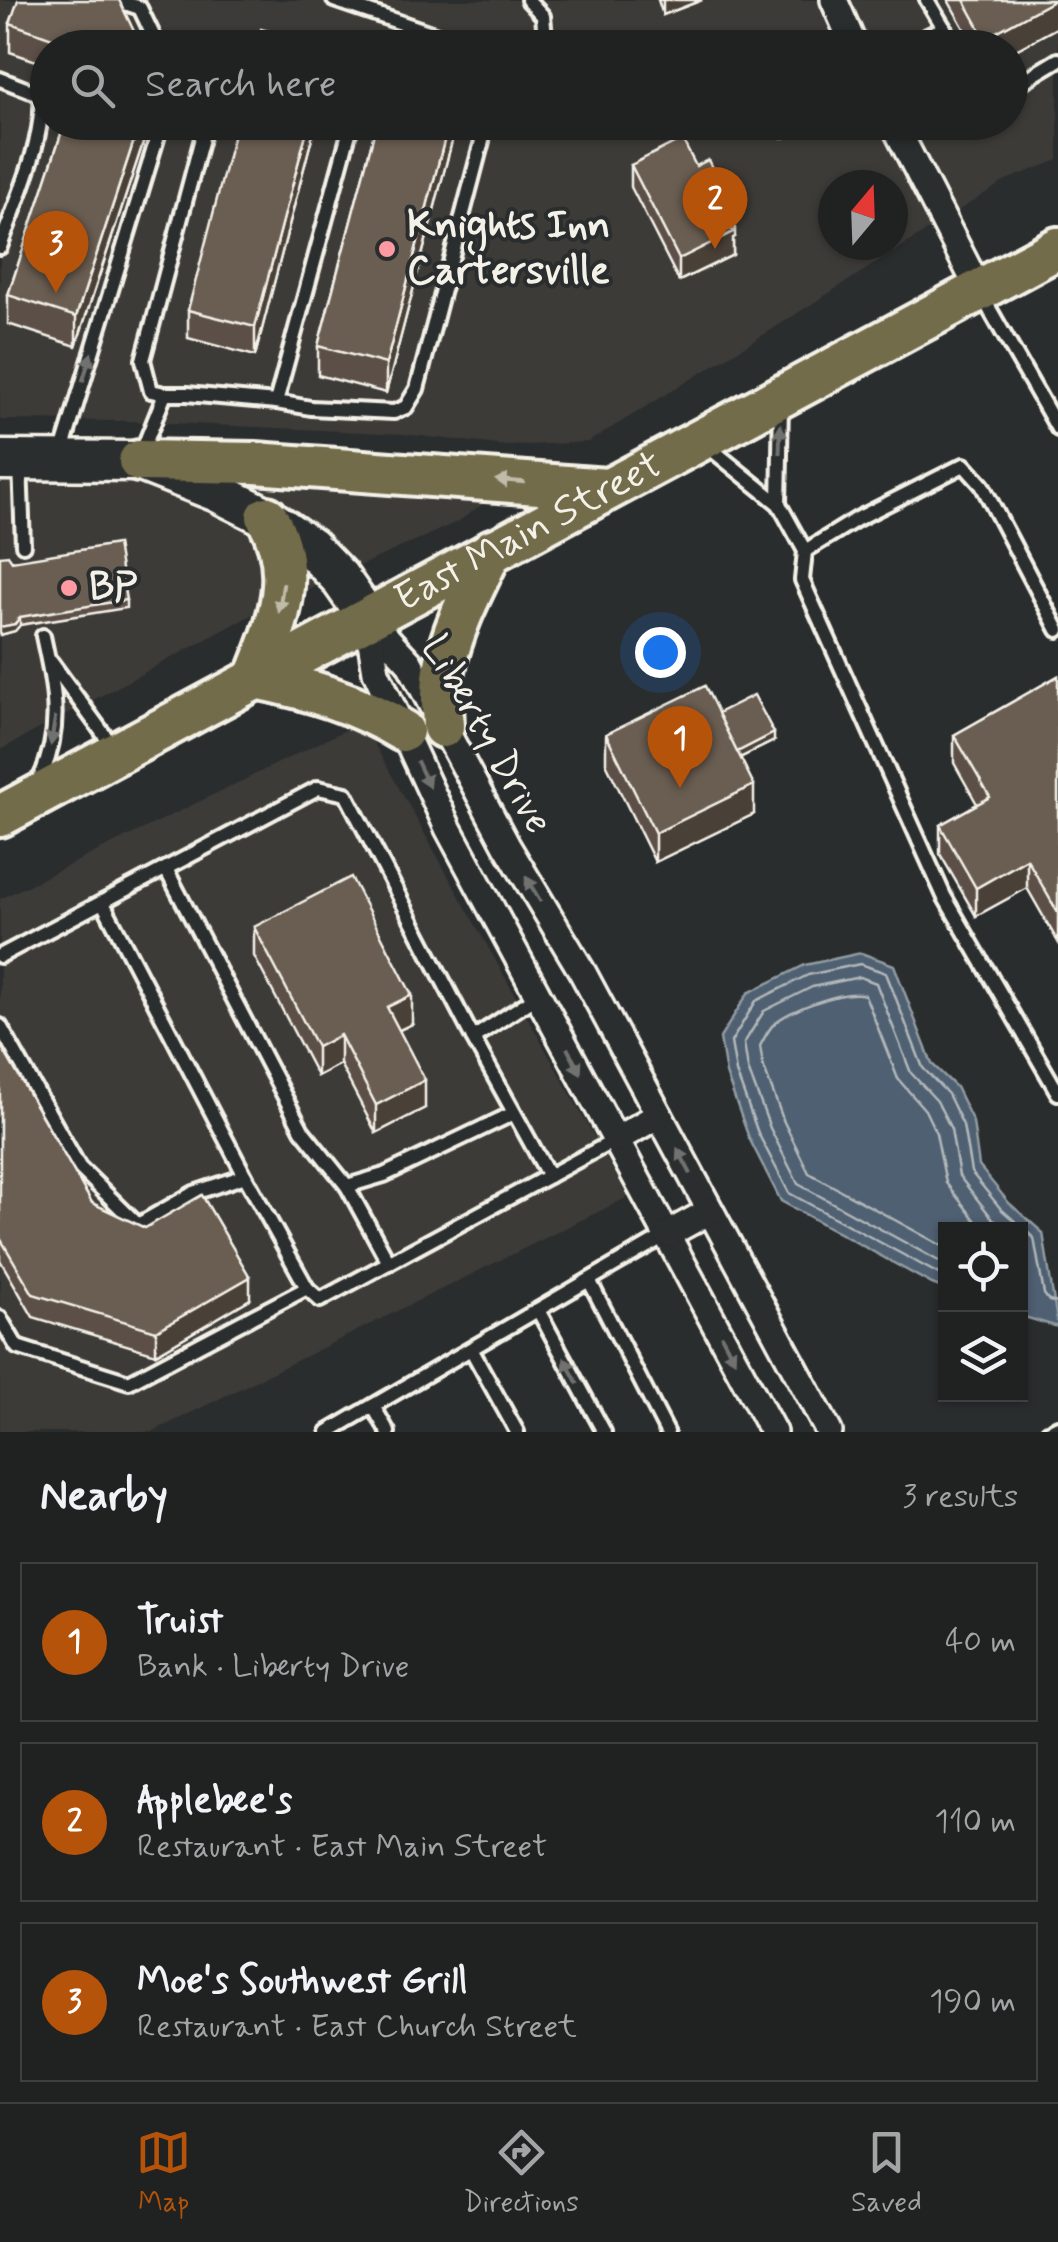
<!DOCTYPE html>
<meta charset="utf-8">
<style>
:root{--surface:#202222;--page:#282a2a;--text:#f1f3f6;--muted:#a2a4a5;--line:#3d3f40;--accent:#b45309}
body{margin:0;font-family:Mynerve,sans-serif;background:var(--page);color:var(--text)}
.controls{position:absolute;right:30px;bottom:30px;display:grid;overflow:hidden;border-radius:0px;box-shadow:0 2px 8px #0004}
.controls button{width:90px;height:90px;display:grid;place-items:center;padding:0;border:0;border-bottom:2px solid var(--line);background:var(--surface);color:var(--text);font:50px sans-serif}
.compass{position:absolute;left:818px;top:170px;width:90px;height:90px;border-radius:50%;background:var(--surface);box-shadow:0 2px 8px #0004;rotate:19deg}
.you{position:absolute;left:660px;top:652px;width:35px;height:35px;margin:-25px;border:8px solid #fff;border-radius:50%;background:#1a73e8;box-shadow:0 0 0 15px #1a73e833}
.badge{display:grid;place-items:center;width:65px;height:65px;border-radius:50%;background:var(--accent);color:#fff;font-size:32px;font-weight:700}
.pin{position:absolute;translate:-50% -82px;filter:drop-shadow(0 2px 5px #0008)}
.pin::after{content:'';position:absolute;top:52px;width:35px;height:30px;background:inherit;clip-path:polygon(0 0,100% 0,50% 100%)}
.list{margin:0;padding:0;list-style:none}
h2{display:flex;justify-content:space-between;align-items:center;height:130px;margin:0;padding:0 40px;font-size:42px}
h2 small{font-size:32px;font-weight:400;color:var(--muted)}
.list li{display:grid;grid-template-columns:65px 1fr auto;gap:30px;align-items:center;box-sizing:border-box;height:160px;margin:0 20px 20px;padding:0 20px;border:2px solid var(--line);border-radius:0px}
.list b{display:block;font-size:38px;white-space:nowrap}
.list p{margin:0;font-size:32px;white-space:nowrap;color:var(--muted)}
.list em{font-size:32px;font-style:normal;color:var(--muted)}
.icon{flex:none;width:55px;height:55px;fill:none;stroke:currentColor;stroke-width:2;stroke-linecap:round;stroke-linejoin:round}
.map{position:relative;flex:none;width:1058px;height:1432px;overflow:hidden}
.search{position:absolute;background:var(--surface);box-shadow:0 2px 8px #0004;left:30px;right:30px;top:30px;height:110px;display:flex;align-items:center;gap:25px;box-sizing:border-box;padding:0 35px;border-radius:55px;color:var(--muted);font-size:38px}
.sheet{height:670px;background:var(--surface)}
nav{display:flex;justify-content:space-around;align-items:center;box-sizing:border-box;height:140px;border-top:2px solid var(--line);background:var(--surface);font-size:28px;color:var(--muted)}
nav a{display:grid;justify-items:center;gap:5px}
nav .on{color:var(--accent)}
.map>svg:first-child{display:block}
.built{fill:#3d3b38;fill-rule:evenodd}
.water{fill:#4f6172;stroke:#919ba1;stroke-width:2.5}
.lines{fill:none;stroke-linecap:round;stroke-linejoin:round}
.shore{stroke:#b2b7b9;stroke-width:2.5}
.service-casing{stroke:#f4f1e8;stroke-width:20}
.minor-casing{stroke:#f4f1e8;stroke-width:32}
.secondary-casing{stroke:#f4f1e8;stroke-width:45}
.primary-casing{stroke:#f4f1e8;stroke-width:48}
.service{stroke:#2a2d2e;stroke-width:12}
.minor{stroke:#2a2d2e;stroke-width:25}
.secondary{stroke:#2a2d2e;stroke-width:38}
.primary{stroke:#726c4b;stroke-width:40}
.wall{fill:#5b5046;stroke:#f4f1e8;stroke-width:2.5}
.shaded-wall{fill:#4a4139;stroke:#f4f1e8;stroke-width:2.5}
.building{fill:#6a5d51;stroke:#f4f1e8;stroke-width:2.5}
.oneway{fill:#71726f}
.oneway2{fill:#c0bca9}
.poi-dot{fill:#ff9aa2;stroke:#2a2d2e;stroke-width:4}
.labels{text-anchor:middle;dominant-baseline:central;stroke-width:8;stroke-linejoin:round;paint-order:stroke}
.poi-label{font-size:40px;font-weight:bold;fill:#f4f1e8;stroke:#2a2d2e;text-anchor:start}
.street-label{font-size:40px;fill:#f4f1e8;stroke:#2a2d2e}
</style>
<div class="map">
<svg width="1058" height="1432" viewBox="0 0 1058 1432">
<rect width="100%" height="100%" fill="#2a2d2e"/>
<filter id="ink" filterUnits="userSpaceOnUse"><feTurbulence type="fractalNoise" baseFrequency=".01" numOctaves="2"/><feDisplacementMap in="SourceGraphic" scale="20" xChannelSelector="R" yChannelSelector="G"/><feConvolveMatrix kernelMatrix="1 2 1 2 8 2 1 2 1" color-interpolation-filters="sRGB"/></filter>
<g filter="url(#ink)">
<g class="built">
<path d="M0,0H1058V160L1006,180L768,332L588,442L507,446L404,434L130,421L0,420ZM48,48H1010V122H48ZM833,185H893V245H833Z"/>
<path d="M0,469L497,494L459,521L255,613L0,750Z"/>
<path d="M362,722L628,1197L152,1432H0V899Z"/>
</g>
<path class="water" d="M861,953L894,965L932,1064L956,1087L973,1122L979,1166L1009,1203L1043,1233L1058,1327L1021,1316L1020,1230H946L945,1289L932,1284L781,1201L749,1138L726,1074L720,1038L748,993L805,965Z"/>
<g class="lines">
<g class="shore">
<path d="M946,1248L809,1173L784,1122L763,1065L760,1046C764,1039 768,1030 773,1025C786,1010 846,989 865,995L898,1079L925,1110L936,1133L946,1183L983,1230"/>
<path d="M946,1265L798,1184L770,1128L748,1069L744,1043L764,1011L812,987L860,977L876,983L911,1073L937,1101L951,1129L959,1176L992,1218L1005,1230"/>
<path d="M946,1278L789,1193L758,1133L736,1072L731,1042L756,1001L808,975L860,964L886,973L923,1068L948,1094L963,1125L971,1172L1001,1209L1034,1238L1044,1294L1049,1301L1058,1303"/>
</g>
<g class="service-casing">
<g id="service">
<path d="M116,0L140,8L159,48"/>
<path d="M334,0L475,48"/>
<path d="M528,0L543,16L546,48"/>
<path d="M927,0L944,28"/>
<path d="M902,48L944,28L954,48"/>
<path d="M0,79L41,95C45,140 15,205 0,247"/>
<path d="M1010,89L1058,60"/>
<path d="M783,129L796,122"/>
<path d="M982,296L1058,429"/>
<path d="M165,394L151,391L143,360L206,123"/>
<path d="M276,402L311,408L394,412L406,407L417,389L482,141"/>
<path d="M705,444L779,504L781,404"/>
<path d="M141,454L165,394H187L276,402L352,122"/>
<path d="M60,458L162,122"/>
<path d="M20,463L23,545"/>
<path d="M779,504L805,551L802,580L944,896L1058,1093"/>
<path d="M805,551L857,519L964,465L982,485L1058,630"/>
<path d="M51,662L116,751"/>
<path d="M37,785C64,731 55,692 43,636"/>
<path d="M166,869L302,1130L347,1186L384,1175L514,1113"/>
<path d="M103,903L245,1176"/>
<path d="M0,956L318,788L346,794L473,1038L539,995"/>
<path d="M0,1026L79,1167L138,1225L194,1193L245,1176L307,1288L320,1300L617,1139"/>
<path d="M473,1038L549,1176"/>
<path d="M347,1186L389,1263"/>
<path d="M589,1280L667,1432"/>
<path d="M538,1310L604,1432"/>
<path d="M0,1318L17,1347L129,1382L307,1288"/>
<path d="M471,1349L517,1432"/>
<path d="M373,1406L388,1432"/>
<path d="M328,1432L668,1234"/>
<path d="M1048,1432L1058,1427"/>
</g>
</g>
<g class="minor-casing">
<g id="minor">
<path d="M834,0L855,48"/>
<path d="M893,122L979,290"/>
<path d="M367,617L409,662L507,846L583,973L829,1432"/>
<path d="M367,617L376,672L448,828L773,1432"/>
<path d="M617,1139L659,1115"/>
<path d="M668,1234L710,1211"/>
</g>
</g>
<g class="secondary-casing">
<path id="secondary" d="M0,460L139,461L215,491L267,517L310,547L339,577L367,617"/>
</g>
<g class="primary-casing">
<g id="primary">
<path d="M139,461L255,463L607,489"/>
<path d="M256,678C278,622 299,573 267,517"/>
<path d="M256,678C309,689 357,703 403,731"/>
<path d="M443,727C442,708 441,689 444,670C452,628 473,589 492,550"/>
<path id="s1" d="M0,816L1058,248"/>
</g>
</g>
<use href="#service" class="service"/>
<use href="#minor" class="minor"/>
<use href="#secondary" class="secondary"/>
<use href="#primary" class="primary"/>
</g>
<g class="wall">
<path d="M658,0H702L663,15Z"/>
<path d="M948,0H1058V27L1010,53V48H975Z"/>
<path d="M10,23L142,48H48V65L10,52Z"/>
<path d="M65,122H150L76,346L8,324V295Z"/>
<path d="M316,122L255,356L188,338V310Z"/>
<path d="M377,122H457L386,393L318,375V346Z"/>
<path d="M631,165L696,166L735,237L733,238V255L679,281L631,187Z"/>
<path d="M0,556L126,600V608L20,625L15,631L0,635Z"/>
<path d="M1058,676V942L1027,888L976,916L940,854V825L977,804L954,763V735Z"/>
<path d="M718,713L774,741L740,758L754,814L655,862L606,763V734Z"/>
<path d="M254,927L412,1024L399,1030L425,1108L376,1133L340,1064L317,1076L254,956Z"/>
<path d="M0,1044L92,1203L250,1299L156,1354L33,1317L0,1260Z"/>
</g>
<g class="shaded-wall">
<path d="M663,0H702L663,15Z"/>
<path d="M1055,0H1058V27L1010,53V48H985V38Z"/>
<path d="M140,122H150L76,346V317Z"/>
<path d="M309,122H316L255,356V327Z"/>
<path d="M449,122H457L386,393V364Z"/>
<path d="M735,214V237L733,238V255L679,281V259L726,219Z"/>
<path d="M20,617V625L15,631L0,635V627Z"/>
<path d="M774,733V741L729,763V756Z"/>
<path d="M754,785V814L655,862V833Z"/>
<path d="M1027,859V888L976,916V888Z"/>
<path d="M412,995V1024L387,1036V1007Z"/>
<path d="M340,1035V1064L317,1076V1047Z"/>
<path d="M425,1080V1108L376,1133V1105Z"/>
<path d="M250,1277V1299L156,1354V1331Z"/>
</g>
<g class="building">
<path d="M18,0H119L142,48H62L58,40L10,23Z"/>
<path d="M964,0H1055L985,38Z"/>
<path d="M261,29L329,47L257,48Z"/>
<path d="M65,122H140L76,317L8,295Z"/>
<path d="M237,122H309L255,327L188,310Z"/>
<path d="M377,122H449L386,364L318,346Z"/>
<path d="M682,139L696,166L708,160L735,214L726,219L733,232L679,259L631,165Z"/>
<path d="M117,544L126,600L20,617L15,624L0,627V556L8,555L12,561Z"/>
<path d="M1058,676V913L1027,859L976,888L940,825L990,797L954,735Z"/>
<path d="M705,686L754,785L655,833L606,734Z"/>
<path d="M754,695L774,733L737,752L718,713Z"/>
<path d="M351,877L412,995L387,1007L425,1080L376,1105L340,1035L317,1047L254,927Z"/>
<path d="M0,1044L92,1203L145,1228L202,1195L250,1277L156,1331L33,1294L0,1238Z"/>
</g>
<defs><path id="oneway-solid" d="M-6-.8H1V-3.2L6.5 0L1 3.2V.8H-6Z" transform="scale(2.5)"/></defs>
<g class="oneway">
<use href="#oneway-solid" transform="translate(87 367) rotate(-73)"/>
<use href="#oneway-solid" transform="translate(780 439) rotate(-88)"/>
<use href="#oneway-solid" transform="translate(53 731) rotate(99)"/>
<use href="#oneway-solid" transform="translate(423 774) rotate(65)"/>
<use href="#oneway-solid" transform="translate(533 889) rotate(-121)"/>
<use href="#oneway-solid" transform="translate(574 1061) rotate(62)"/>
<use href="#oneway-solid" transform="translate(684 1161) rotate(-118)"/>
<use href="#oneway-solid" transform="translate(728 1348) rotate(62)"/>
<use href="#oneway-solid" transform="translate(571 1371) rotate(-118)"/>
</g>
<g class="oneway2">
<use href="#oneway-solid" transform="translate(510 481) rotate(-175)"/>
<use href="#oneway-solid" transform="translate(281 598) rotate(99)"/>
</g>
</g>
<g class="poi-dot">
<circle cx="387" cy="249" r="10"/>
<circle cx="69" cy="588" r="10"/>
</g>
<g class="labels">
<g class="poi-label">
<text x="407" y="226">Knights Inn<tspan x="407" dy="46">Cartersville</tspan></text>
<text x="89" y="588">BP</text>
</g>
<g class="street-label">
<text stroke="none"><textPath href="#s1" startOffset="600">East Main Street</textPath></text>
<text transform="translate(486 735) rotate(60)">Liberty Drive</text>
</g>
</g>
</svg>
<div class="controls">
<button><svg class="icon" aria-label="locate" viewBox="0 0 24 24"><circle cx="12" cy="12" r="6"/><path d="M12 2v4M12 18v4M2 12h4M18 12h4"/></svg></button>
<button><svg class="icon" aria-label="layers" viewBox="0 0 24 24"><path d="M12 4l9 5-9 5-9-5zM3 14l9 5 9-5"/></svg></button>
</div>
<svg class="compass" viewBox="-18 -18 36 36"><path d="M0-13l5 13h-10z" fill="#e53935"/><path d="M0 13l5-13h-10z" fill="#a2a4a5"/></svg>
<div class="you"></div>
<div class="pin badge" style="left:680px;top:788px">1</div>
<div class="pin badge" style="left:715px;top:249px">2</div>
<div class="pin badge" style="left:56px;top:293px">3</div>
<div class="search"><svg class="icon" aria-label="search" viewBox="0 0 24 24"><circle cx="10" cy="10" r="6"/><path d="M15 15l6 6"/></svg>Search here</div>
</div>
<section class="sheet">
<h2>Nearby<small>3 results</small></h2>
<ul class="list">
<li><span class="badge">1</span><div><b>Truist</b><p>Bank · Liberty Drive</p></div><em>40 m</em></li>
<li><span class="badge">2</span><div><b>Applebee's</b><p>Restaurant · East Main Street</p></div><em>110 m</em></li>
<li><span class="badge">3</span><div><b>Moe's Southwest Grill</b><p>Restaurant · East Church Street</p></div><em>190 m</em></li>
</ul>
</section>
<nav>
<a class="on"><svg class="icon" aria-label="map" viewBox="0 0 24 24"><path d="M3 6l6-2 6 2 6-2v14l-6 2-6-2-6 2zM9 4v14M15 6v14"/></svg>Map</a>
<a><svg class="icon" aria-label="directions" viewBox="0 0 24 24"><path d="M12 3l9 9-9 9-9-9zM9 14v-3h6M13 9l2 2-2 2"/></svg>Directions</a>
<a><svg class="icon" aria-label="saved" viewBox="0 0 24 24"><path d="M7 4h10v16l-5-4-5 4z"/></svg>Saved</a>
</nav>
